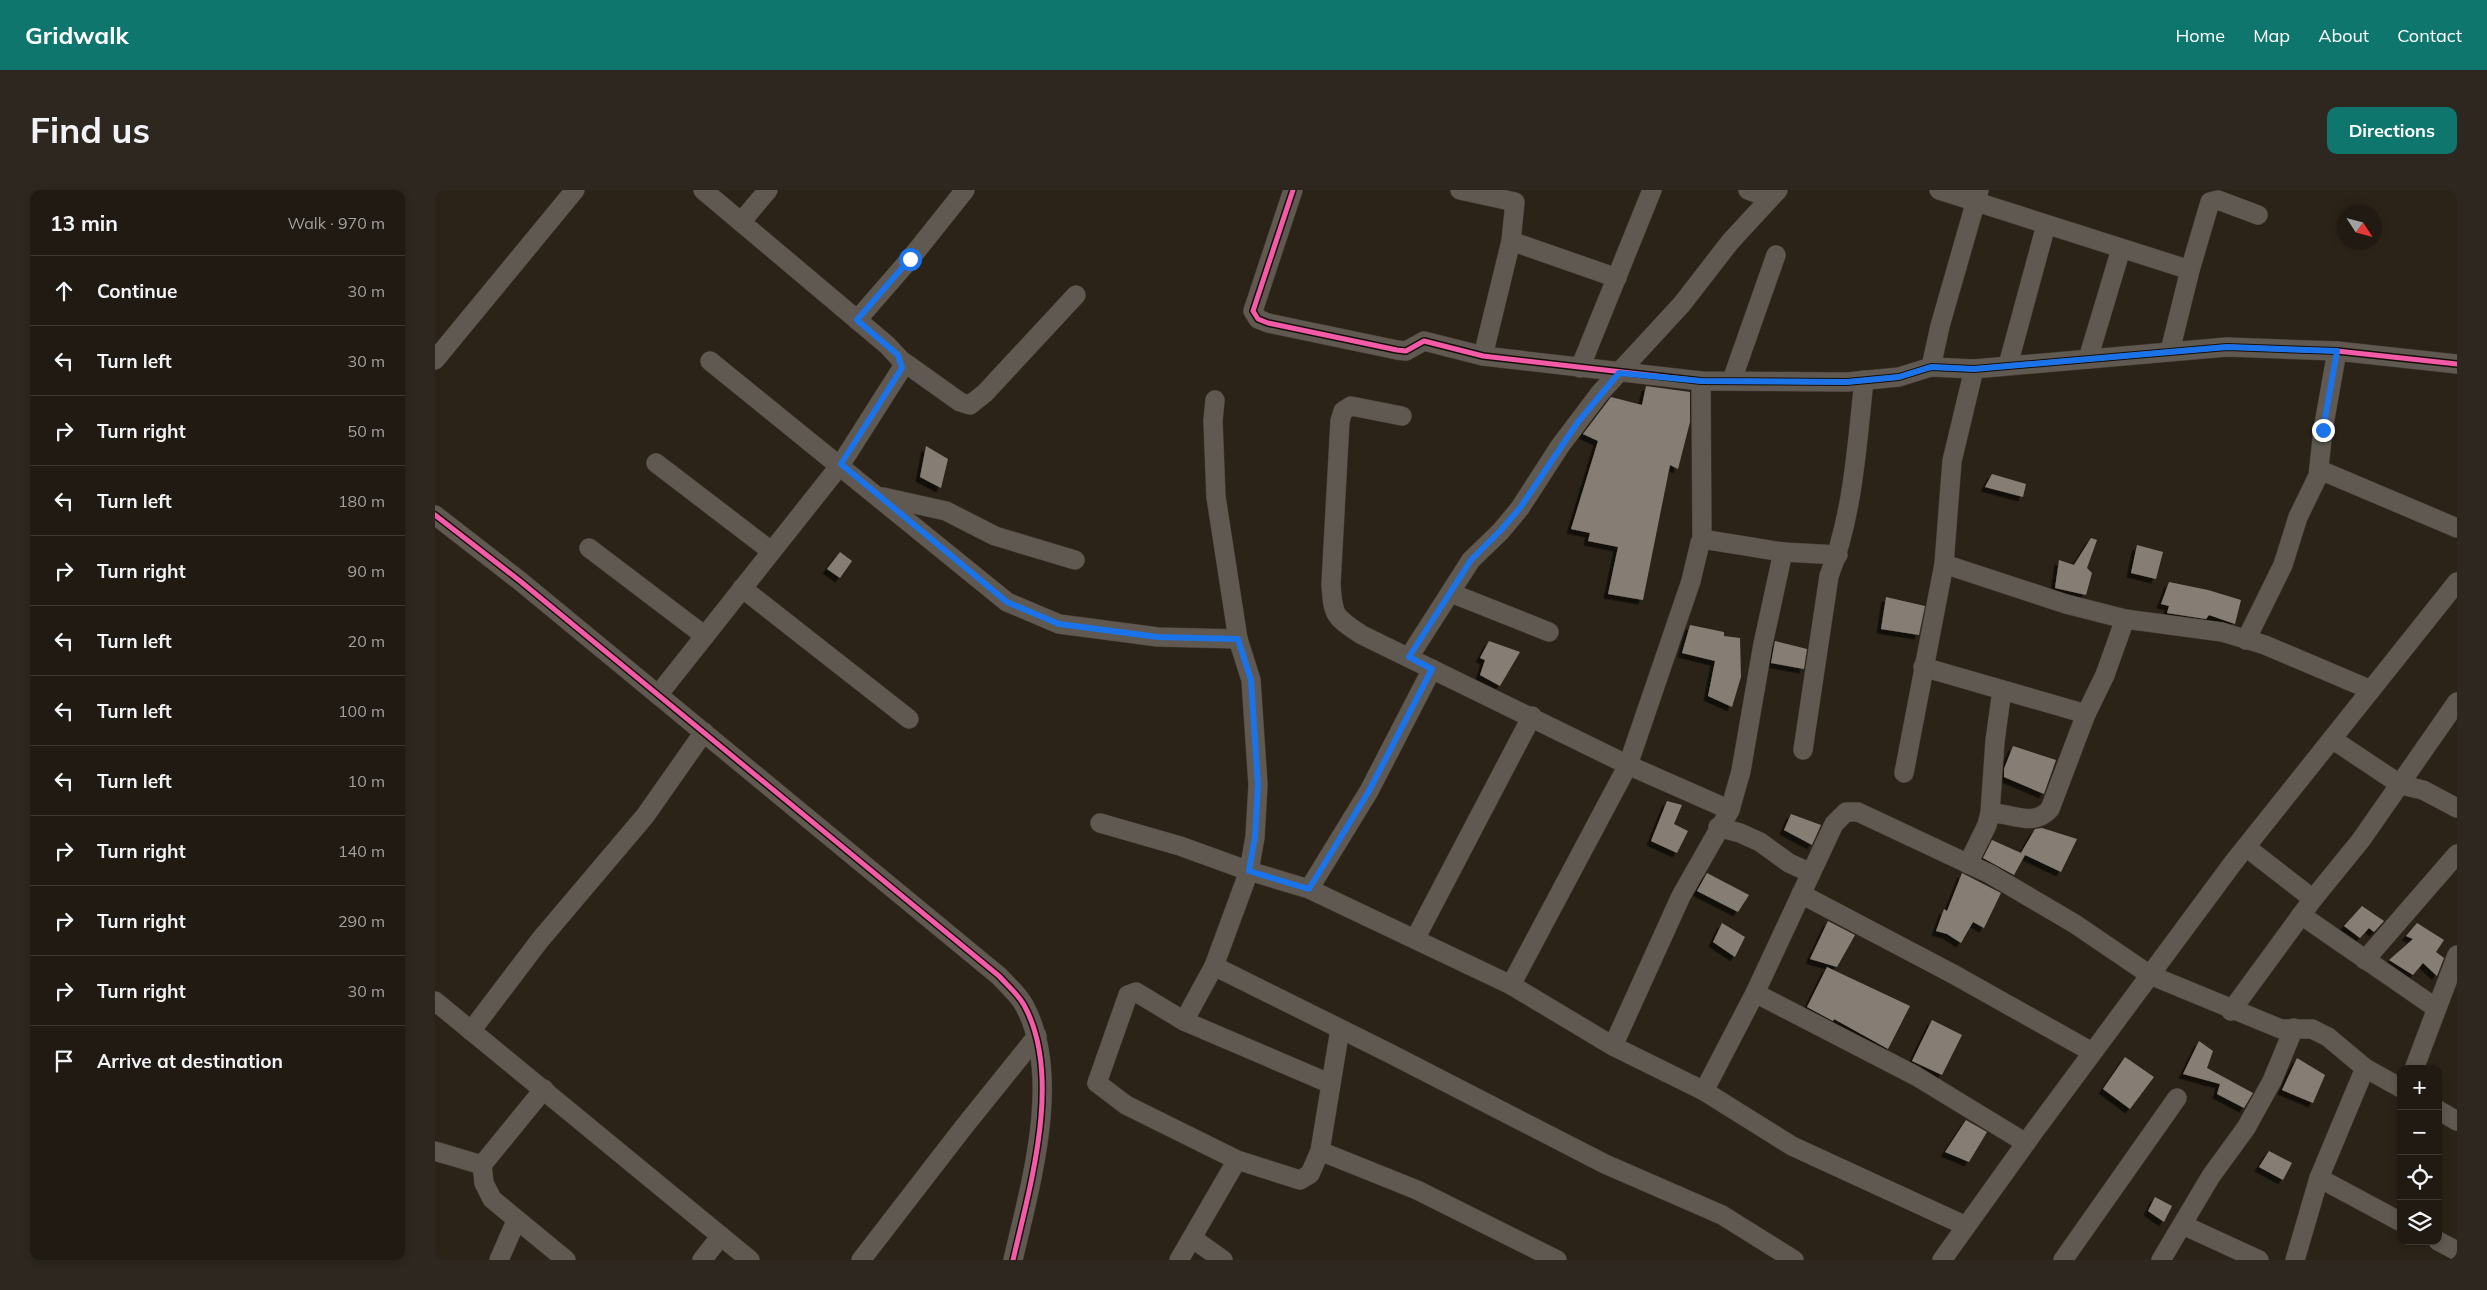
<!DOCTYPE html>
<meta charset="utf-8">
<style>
:root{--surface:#211a12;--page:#2d2720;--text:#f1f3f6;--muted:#a2a19f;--line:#3e3832;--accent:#0f766e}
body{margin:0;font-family:Mulish,sans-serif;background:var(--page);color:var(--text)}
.controls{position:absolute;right:15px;bottom:15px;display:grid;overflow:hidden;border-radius:10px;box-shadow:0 2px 8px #0003}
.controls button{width:45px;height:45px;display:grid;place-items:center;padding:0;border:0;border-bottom:1px solid var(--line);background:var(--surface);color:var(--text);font:25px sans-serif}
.compass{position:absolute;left:1902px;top:15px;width:45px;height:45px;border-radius:50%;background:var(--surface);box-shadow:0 2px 8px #0003;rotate:126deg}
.stop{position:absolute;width:15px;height:15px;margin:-11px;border:4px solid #1a73e8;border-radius:50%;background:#fff}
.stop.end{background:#1a73e8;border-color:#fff;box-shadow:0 1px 5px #0008}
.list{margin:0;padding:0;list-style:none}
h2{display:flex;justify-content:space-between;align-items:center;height:65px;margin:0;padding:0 20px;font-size:21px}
h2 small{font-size:16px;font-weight:400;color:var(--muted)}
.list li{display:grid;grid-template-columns:32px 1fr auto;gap:15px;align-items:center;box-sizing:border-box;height:70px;padding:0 20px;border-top:1px solid var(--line)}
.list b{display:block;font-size:19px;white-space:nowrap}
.list em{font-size:16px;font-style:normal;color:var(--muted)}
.icon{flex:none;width:28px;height:28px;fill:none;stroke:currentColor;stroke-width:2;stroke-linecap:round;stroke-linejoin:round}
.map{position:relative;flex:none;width:2022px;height:1070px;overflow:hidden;border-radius:10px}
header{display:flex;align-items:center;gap:30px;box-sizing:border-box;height:70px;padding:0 25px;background:var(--accent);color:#fff}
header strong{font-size:24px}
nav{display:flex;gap:28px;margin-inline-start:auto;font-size:18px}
.intro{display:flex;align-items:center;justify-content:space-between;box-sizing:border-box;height:120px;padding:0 30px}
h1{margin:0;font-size:35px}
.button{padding:12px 22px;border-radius:10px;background:var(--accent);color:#fff;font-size:18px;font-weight:700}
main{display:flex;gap:30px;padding:0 30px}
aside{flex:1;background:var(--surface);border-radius:10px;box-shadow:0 2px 8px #0003}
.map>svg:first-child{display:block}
.building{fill:#867e74;filter:url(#shadow)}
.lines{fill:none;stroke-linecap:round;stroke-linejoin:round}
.minor-casing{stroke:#463e36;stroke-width:20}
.minor{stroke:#5f5951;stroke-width:19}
.cycleway-casing{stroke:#160f07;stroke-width:8}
.cycleway{stroke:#f35aa7;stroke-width:5}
.route{stroke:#1a73e8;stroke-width:6}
</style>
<header>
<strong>Gridwalk</strong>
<nav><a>Home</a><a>Map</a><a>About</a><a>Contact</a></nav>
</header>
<div class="intro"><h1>Find us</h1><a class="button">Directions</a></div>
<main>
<aside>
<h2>13 min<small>Walk · 970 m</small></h2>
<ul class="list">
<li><svg class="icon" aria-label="ahead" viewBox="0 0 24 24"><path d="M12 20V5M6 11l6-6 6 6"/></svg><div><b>Continue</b></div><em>30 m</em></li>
<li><svg class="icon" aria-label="left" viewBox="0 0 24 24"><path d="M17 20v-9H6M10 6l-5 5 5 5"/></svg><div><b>Turn left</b></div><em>30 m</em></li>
<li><svg class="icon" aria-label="right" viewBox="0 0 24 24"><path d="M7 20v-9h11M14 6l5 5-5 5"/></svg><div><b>Turn right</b></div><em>50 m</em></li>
<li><svg class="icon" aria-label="left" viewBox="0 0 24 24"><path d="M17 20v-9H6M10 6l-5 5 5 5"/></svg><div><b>Turn left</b></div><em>180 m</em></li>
<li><svg class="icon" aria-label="right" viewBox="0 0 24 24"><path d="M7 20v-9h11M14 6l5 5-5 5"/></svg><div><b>Turn right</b></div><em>90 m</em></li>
<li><svg class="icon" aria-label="left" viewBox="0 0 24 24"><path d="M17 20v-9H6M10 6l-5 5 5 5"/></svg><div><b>Turn left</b></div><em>20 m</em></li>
<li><svg class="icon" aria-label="left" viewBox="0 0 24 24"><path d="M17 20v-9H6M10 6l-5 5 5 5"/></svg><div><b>Turn left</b></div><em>100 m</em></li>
<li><svg class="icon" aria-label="left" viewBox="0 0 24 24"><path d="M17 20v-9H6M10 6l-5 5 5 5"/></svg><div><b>Turn left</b></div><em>10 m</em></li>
<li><svg class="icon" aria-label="right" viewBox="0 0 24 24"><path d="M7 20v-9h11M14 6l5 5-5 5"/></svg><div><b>Turn right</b></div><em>140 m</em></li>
<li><svg class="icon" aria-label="right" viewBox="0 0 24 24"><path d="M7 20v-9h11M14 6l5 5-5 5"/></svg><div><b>Turn right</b></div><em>290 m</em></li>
<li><svg class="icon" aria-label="right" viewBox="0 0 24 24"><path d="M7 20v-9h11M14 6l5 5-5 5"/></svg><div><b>Turn right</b></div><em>30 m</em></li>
<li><svg class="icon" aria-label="arrive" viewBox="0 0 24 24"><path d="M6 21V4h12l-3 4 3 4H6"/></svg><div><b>Arrive at destination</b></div></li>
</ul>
</aside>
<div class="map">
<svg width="2022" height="1070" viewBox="0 0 2022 1070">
<defs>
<filter id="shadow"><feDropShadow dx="-4.5" dy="4.5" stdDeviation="0" flood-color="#0009"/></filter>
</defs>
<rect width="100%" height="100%" fill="#2c2318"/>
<g class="building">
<path d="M1211,196L1255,202V232L1243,279L1235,275L1208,410L1173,404L1183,357L1153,351L1155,343L1136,339L1163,251L1148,244L1176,207L1207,215Z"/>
<path d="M491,256L513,269L506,298L485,287Z"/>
<path d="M1557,284L1591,294L1588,307L1550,297Z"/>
<path d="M1656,348L1662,350L1652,378L1657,383L1651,405L1620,398L1624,370L1639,375Z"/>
<path d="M1702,355L1728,362L1721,389L1696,383Z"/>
<path d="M405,362L417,371L405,388L392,379Z"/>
<path d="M1734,392L1773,400L1806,410L1800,434L1774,425L1771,429L1732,423L1734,416L1726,414Z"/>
<path d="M1451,407L1490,416L1484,445L1446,439Z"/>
<path d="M1255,435L1289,442V446L1305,448L1306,487L1297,517L1273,506L1280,471L1247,463Z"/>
<path d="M1054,451L1085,462L1065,496L1045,485L1050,470L1045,468Z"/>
<path d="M1340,451L1372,459L1369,479L1336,473Z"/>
<path d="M1578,556L1621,570L1609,604L1569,587V579Z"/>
<path d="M1232,611L1247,615L1239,634L1253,641L1242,663L1216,651Z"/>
<path d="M1356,624L1386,635L1377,655L1349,640Z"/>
<path d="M1607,638L1642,649L1626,682L1590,665L1579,685L1548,668L1557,650L1586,663L1600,639Z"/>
<path d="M1272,683L1314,705L1303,722L1262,701Z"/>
<path d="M1527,683L1566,703L1549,738L1538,732L1526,753L1512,744L1501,741L1509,719L1512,721Z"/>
<path d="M1927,716L1949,731L1939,742L1934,738L1925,748L1909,736Z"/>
<path d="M1393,731L1420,745L1402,777L1375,769Z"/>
<path d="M1287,733L1310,747L1300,767L1278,752Z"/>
<path d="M1982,733L2009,750L2001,762L2009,768L2002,786L1988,773L1978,785L1954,770L1978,749L1971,746Z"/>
<path d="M1392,777L1475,816L1453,859L1399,829L1398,831L1372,817Z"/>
<path d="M1497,830L1527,845L1507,885L1477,871Z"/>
<path d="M1764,851L1778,861L1772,878L1818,903L1809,918L1782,904L1785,894L1748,884Z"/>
<path d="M1690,867L1719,887L1695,919L1668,899Z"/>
<path d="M1862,868L1890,885L1878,913L1847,900Z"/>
<path d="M1531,930L1552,942L1534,972L1510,962Z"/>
<path d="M1834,961L1857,973L1848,990L1824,977Z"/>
<path d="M1720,1007L1737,1016L1729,1032L1713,1021Z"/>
</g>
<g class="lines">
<g class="minor-casing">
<g id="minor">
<path d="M858,0L818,121L823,129L833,133L962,160L971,161L989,151L1048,166L1266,191L1412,192L1464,187L1496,177L1539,179L1792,157L1902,161L2022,174"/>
<path d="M1025,0L1080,12L1076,51"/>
<path d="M1313,0L1335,8"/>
<path d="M1504,0L1755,80"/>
<path d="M306,32L333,0"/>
<path d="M422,130L475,69L530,0"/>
<path d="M1735,161L1755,80L1775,12L1783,10L1823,25"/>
<path d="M1048,166L1076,51L1182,88"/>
<path d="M1653,169L1686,59"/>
<path d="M0,170L140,0"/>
<path d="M466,170L525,212L535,215L550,203L641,105"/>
<path d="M275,171L572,412L624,434L723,447L803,449"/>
<path d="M1573,175L1611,35"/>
<path d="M1496,177L1505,136L1544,0"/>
<path d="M1145,178L1217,0"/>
<path d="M1297,190L1341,65"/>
<path d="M1266,191L1267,349"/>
<path d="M967,226L916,216L908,221L905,231L896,394C898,427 900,427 927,445L1193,575L1295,620"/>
<path d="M221,273L336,361"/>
<path d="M1885,280L2022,338"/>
<path d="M448,307L511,321L560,346L640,370"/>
<path d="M0,325L85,391L564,786C572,795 583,804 589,815C628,886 595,996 578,1070"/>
<path d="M154,358L270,446"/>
<path d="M1509,374L1631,414L1690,429L1787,442L1830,455L1936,500"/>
<path d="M307,398L474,529"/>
<path d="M1016,403L1114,442"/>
<path d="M1811,450L1848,375L1863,327L1883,286L1888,240L1902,161"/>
<path d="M974,467L1036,370L1066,341L1085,318L1125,256L1165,203L1247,114L1295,52L1343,0"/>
<path d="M1488,477L1651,524L1670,485L1690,429"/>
<path d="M223,505L406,274L467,178L466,170L452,155L268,0"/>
<path d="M1897,549L1966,595L1988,600L2022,618"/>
<path d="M1368,560L1394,386C1418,325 1422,255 1429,190"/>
<path d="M1469,583L1509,374L1517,271L1539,179"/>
<path d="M1555,623L1560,551L1567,500"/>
<path d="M665,633L745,656L814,681L874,699L1076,795L1178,856L1269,901L1357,956L1531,1036"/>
<path d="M1283,637L1305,643L1325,652L1354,673L1376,683"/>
<path d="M1811,657L1878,709"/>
<path d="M1533,674L1552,635L1555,623C1578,623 1598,638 1615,619L1651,524"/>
<path d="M874,699L934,601L997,479"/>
<path d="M1366,704L1518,784L1657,862"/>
<path d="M1866,725L2001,818"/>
<path d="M980,749L1097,526"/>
<path d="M1930,770L2022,664"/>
<path d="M779,776L954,863L1170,974L1287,1025L1359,1070"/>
<path d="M1076,795L1193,575L1256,391L1265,353L1267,349L1348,362"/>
<path d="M1320,803L1481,886L1591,953"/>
<path d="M0,811L315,1070"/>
<path d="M1796,821L1878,709L1926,650L2022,512"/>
<path d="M749,831L779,776L814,681L820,647L823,595L816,490L803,449L781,307L778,231L780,210"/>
<path d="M36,841L105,750L210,626L269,542"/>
<path d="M1178,856L1246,706L1295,620L1306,581L1328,454L1348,362L1403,365"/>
<path d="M1979,879L2022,765"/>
<path d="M896,894L749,831L701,802L693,805L662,893L691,915L802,970L865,990L875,984L885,961L905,839"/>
<path d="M109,899L47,975L49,993L57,1009L131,1070"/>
<path d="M1269,901L1320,803L1399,634L1411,622H1423L1555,684L1640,734L1715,785L1846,839H1877L1893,847L1930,878L1966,898"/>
<path d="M2003,920L2022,931"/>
<path d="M0,961L47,975"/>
<path d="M885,961L982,1000L1122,1070"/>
<path d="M1884,988L1966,1032"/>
<path d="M1748,1035L1824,1070"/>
<path d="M757,1048L788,1070"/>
<path d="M2003,1051L2022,1061"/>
<path d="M64,1070L81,1031"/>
<path d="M267,1070L286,1046"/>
<path d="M426,1070L528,938L602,846"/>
<path d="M744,1070L802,970"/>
<path d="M1507,1070L1598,943L1798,673L2022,392"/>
<path d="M1628,1070L1742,908"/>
<path d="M1726,1070L1776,986L1811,938L1837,891L1859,838"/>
<path d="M1860,1070L1884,988L1930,878"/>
</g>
</g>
<use href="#minor" class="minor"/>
<g class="cycleway-casing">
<g id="cycleway">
<path d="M858,0L818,121L823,129L833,133L962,160L971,161L989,151L1048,166L1266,191L1412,192L1464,187L1496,177L1539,179L1792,157L1902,161L2022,174"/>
<path d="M0,325L85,391L564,786C572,795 583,804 589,815C628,886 595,996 578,1070"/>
</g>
</g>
<use href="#cycleway" class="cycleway"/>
</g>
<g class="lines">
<path class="route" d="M475,69L422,130L463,165L467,178L406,274L572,412L624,434L723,447L803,449L816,490L823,595L820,647L814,681L874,699L934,601L997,479L974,467L1036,370L1066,340L1085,318L1143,232L1184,183L1266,191L1412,192L1464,187L1496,177L1539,179L1792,157L1902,161L1888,240"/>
</g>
</svg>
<div class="controls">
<button>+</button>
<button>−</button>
<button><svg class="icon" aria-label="locate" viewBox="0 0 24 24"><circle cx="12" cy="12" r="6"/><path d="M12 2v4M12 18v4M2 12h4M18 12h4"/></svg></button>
<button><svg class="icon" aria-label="layers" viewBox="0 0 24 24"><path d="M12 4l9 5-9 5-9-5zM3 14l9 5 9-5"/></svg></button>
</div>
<svg class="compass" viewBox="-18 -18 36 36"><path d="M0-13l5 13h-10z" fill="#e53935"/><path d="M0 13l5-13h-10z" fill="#a2a19f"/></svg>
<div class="stop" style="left:475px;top:69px"></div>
<div class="stop end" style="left:1888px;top:240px"></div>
</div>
</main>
